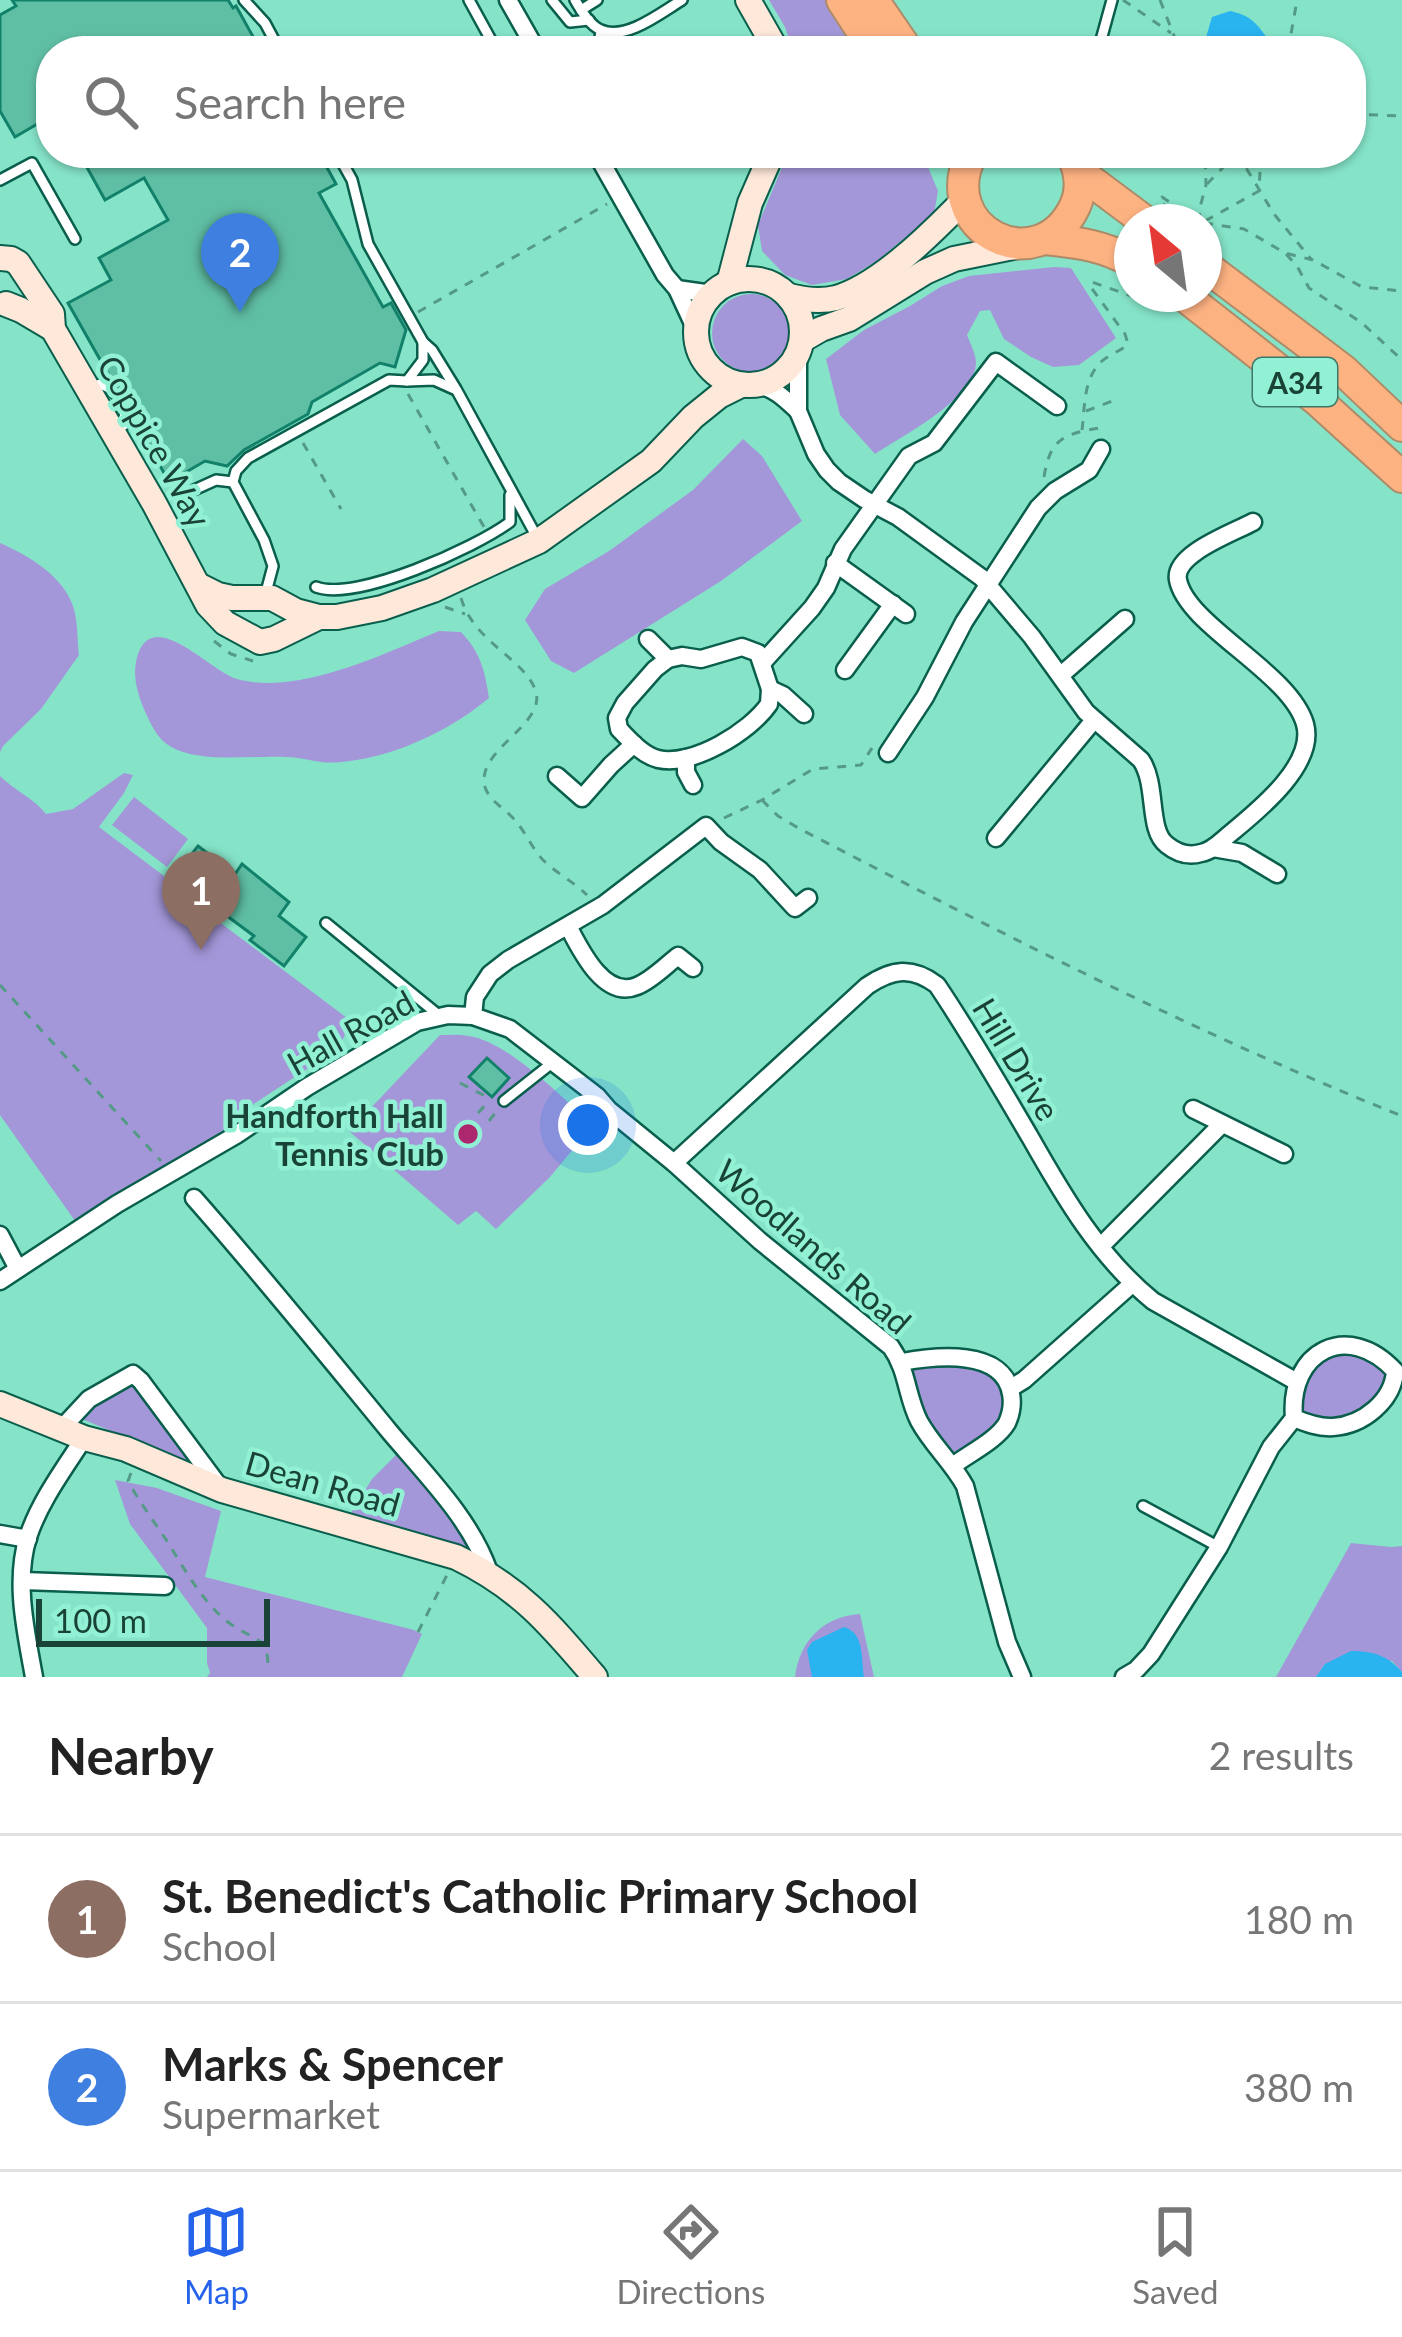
<!DOCTYPE html>
<style>
:root{--surface:#fff;--page:#f2f2f2;--text:#222;--muted:#767676;--line:#e0e0e0;--accent:#2563eb}
body{margin:0;font-family:Lato,sans-serif;background:var(--page);color:var(--text)}
.compass{position:absolute;left:1114px;top:204px;width:108px;height:108px;border-radius:50%;background:var(--surface);box-shadow:0 3px 9px #0004;rotate:331deg}
.scale{position:absolute;left:36px;bottom:30px;width:234px;box-sizing:border-box;padding-left:12px;border:6px solid #1a4338;border-top:0;font-size:33px;line-height:42px;white-space:nowrap;color:#1a4338;-webkit-text-stroke:9px #92f1d5;paint-order:stroke}
.you{position:absolute;left:588px;top:1125px;width:42px;height:42px;margin:-30px;border:9px solid #fff;border-radius:50%;background:#1a73e8;box-shadow:0 0 0 18px #1a73e833}
.badge{display:grid;place-items:center;width:78px;height:78px;border-radius:50%;background:var(--accent);color:#fff;font-size:39px;font-weight:700}
.pin{position:absolute;translate:-50% -99px;filter:drop-shadow(0 3px 6px #0008)}
.pin::after{content:'';position:absolute;top:63px;width:42px;height:36px;background:inherit;clip-path:polygon(0 0,100% 0,50% 100%)}
.list{margin:0;padding:0;list-style:none}
h2{display:flex;justify-content:space-between;align-items:center;height:156px;margin:0;padding:0 48px;font-size:51px}
h2 small{font-size:39px;font-weight:400;color:var(--muted)}
.list li{display:grid;grid-template-columns:78px 1fr auto;gap:36px;align-items:center;box-sizing:border-box;height:168px;padding:0 48px;border-top:3px solid var(--line)}
.list b{display:block;font-size:45px;white-space:nowrap}
.list p{margin:0;font-size:39px;white-space:nowrap;color:var(--muted)}
.list em{font-size:39px;font-style:normal;color:var(--muted)}
.icon{flex:none;width:66px;height:66px;fill:none;stroke:currentColor;stroke-width:2;stroke-linecap:round;stroke-linejoin:round}
.map{position:relative;flex:none;width:1402px;height:1677px;overflow:hidden}
.search{position:absolute;background:var(--surface);box-shadow:0 3px 9px #0004;left:36px;right:36px;top:36px;height:132px;display:flex;align-items:center;gap:30px;box-sizing:border-box;padding:0 42px;border-radius:48px;color:var(--muted);font-size:45px}
.sheet{height:492px;background:var(--surface)}
nav{display:flex;justify-content:space-around;align-items:center;box-sizing:border-box;height:168px;border-top:3px solid var(--line);background:var(--surface);font-size:33px;color:var(--muted)}
nav a{display:grid;justify-items:center;gap:6px}
nav .on{color:var(--accent)}
.map>svg:first-child{display:block}
.green{fill:#a497d9}
.water{fill:#29b3ef}
.building{fill:#5fbfa4;stroke:#12816a;stroke-width:3}
.lines{fill:none;stroke-linecap:round;stroke-linejoin:round}
.lane-casing{stroke:#095e4c;stroke-width:14}
.street-casing{stroke:#095e4c;stroke-width:21}
.secondary-casing{stroke:#095e4c;stroke-width:28}
.highway-casing{stroke:#ae8b68;stroke-width:34}
.path{stroke:#549a86;stroke-width:3;stroke-dasharray:9 9;stroke-linecap:butt}
.lane{stroke:#fff;stroke-width:9}
.street{stroke:#fff;stroke-width:16}
.secondary{stroke:#fee8da;stroke-width:24}
.highway{stroke:#fdb282;stroke-width:30}
.poi-dot{fill:#ad276e;stroke:#92f1d5;stroke-width:4.5}
.labels{text-anchor:middle;dominant-baseline:central;stroke-width:9;stroke-linejoin:round;paint-order:stroke}
.shield{fill:#92f1d5;stroke:#3e7767;stroke-width:3}
.shield-label{font-size:30px;font-weight:bold;fill:#1a4338}
.street-label{font-size:33px;fill:#1a4338;stroke:#92f1d5}
.poi-label{font-size:33px;font-weight:bold;fill:#1a4338;stroke:#92f1d5;text-anchor:end}
</style>
<div class="map">
<svg width="1402" height="1677" viewBox="0 0 1402 1677">
<rect width="100%" height="100%" fill="#85e4c8"/>
<g class="green">
<path d="M769,0H825L858,51H793L785,27Z"/>
<path d="M788,153H922L938,191L934,214L878,260L847,279L812,285L785,275L762,251L758,225Z"/>
<path d="M1054,267L1071,268L1116,338L1079,365L1053,367L1031,357L1004,339L990,310L980,311L967,335C970,343 976,354 976,363C975,399 902,436 875,454L840,415L826,359L864,330L910,306L942,286L969,276Z"/>
<circle cx="751" cy="333" r="39"/>
<path d="M743,439L762,456L802,521L721,581L574,673L551,661L525,620L545,589L609,551L693,490Z"/>
<path d="M0,543C28,555 63,576 73,606C78,620 77,640 79,655L41,709L3,746L0,752Z"/>
<path d="M439,631L461,632C480,652 485,670 489,698C458,724 416,746 376,756C359,760 337,764 321,762C309,760 297,757 285,757C250,755 186,766 161,739C153,730 148,718 143,707C136,689 132,672 138,654C154,607 210,671 237,679C298,696 383,654 439,631Z"/>
<path d="M124,773L133,775L124,793L99,827L164,876L171,887L165,896L207,926L214,918L351,1021L339,1048L223,1124L232,1131L80,1228L0,1115V776C15,791 34,798 46,814L73,809Z"/>
<path d="M134,797L188,839L167,867L112,825Z"/>
<path d="M440,1035C449,1035 459,1034 469,1036C509,1042 562,1098 593,1125L550,1177L496,1229L476,1211L458,1225L349,1131Z"/>
<path d="M1331,1346L1385,1360L1389,1396L1337,1427L1294,1418L1297,1382Z"/>
<path d="M957,1358L1004,1377L1008,1420L954,1465L928,1436L902,1362Z"/>
<path d="M130,1384L149,1404L148,1407L162,1424H165L195,1466L82,1419L86,1410Z"/>
<path d="M403,1448L489,1572L345,1523L372,1479Z"/>
<path d="M115,1480L157,1488L221,1511L205,1577L414,1630L422,1634L402,1677H207L210,1673L207,1663V1628L130,1524Z"/>
<path d="M1351,1543L1391,1547L1402,1546V1672L1392,1661L1325,1664L1316,1677H1276Z"/>
<path d="M860,1614L874,1677H795C799,1641 824,1616 860,1614Z"/>
</g>
<g class="water">
<path d="M1230,11C1249,15 1256,22 1267,38L1263,51H1202L1212,17Z"/>
<path d="M844,1627C865,1633 861,1659 864,1677H812L807,1650L812,1642Z"/>
<path d="M1351,1651C1373,1651 1387,1655 1402,1672V1677H1316L1325,1664Z"/>
</g>
<g class="building">
<path d="M12,0H228L233,8L236,6L261,51H51V145L39,123L15,137L0,111V15L16,6Z"/>
<path d="M79,153H319L336,184L319,193L383,307L391,303L406,330L395,367L380,363L312,402L308,414L244,450L227,466L205,461L169,482L134,419L128,396L111,379L68,303L111,280L99,258L168,220L144,178L105,200Z"/>
<path d="M198,846L235,874L242,864L289,902L279,916L306,937L284,966L250,940L254,936L215,907L206,920L173,895L188,875L180,869Z"/>
<path d="M487,1058L509,1078L492,1097L469,1077Z"/>
</g>
<g class="lines">
<g class="lane-casing">
<g id="lane">
<path d="M244,0L265,23L280,51"/>
<path d="M469,0L497,51"/>
<path d="M552,0L570,22L589,20"/>
<path d="M575,0C581,10 590,26 601,30C626,41 662,12 682,0"/>
<path d="M581,10L597,0"/>
<path d="M598,51L601,31"/>
<path d="M1098,51L1112,0"/>
<path d="M337,153L352,180L368,244L423,342L432,350L456,389L539,541"/>
<path d="M0,180L32,163L75,239"/>
<path d="M407,381L434,380L454,389"/>
<path d="M89,390L100,384C118,390 127,407 124,425L113,432"/>
<path d="M194,490L216,480L233,482"/>
<path d="M316,587C356,602 475,548 510,522V495"/>
<path d="M265,596L273,566L264,540L233,482L236,471L248,458L389,380L407,381L423,360V342"/>
<path d="M326,923L441,1017"/>
<path d="M504,1101L552,1063"/>
<path d="M1143,1506L1219,1547"/>
</g>
</g>
<g class="street-casing">
<g id="street">
<path d="M508,0L537,51"/>
<path d="M596,153L665,275L677,289L696,330"/>
<path d="M677,289L712,294"/>
<path d="M798,356V411L816,454L827,470L839,482L864,499L898,517L982,578L1032,637L1086,712L1141,760C1158,785 1147,830 1167,845C1177,853 1188,857 1201,853C1213,851 1222,840 1231,833C1259,810 1316,764 1305,724C1290,672 1187,626 1178,580C1173,554 1233,533 1253,522"/>
<path d="M758,385C776,389 785,399 798,411"/>
<path d="M835,563L906,614"/>
<path d="M648,639L668,659"/>
<path d="M742,647L758,653L770,689L769,704C750,732 692,767 658,759C642,755 629,739 619,729L617,718L625,703L655,669L668,659L682,656L701,659Z"/>
<path d="M763,662L812,608L826,588L843,549L909,456L934,443L996,362L1057,406"/>
<path d="M845,670L893,604"/>
<path d="M1061,675L1125,619"/>
<path d="M770,689L783,695L804,714"/>
<path d="M888,753L925,697L964,622L1038,508L1055,491L1089,470L1101,449"/>
<path d="M686,758V772L693,785"/>
<path d="M557,776L582,798L611,765L634,744"/>
<path d="M996,838L1094,720"/>
<path d="M1213,848L1242,853L1277,874"/>
<path d="M568,926C580,949 604,1000 637,986C652,980 665,966 678,956L693,968"/>
<path d="M473,1016L475,997L490,974L508,960L603,905L706,826L721,842L760,870L795,908L808,898"/>
<path d="M1193,1109L1284,1154"/>
<path d="M674,1163L867,986C892,969 912,966 937,985C970,1034 1000,1086 1030,1137C1064,1197 1099,1257 1153,1301L1297,1382"/>
<path d="M194,1198C261,1274 325,1353 389,1431C425,1474 471,1519 489,1572"/>
<path d="M0,1235L18,1269"/>
<path d="M1101,1246L1222,1124"/>
<path d="M0,1281L117,1204L236,1135L307,1087L417,1022L448,1015L473,1016L510,1029L597,1096L609,1110L674,1163L760,1241L891,1347C908,1371 906,1395 919,1421C932,1445 952,1462 965,1486L1007,1642L1022,1677"/>
<path d="M902,1362C935,1356 1004,1348 1011,1394C1013,1404 1011,1414 1007,1423C997,1440 970,1453 954,1465"/>
<path d="M1011,1388L1024,1380L1132,1284"/>
<path d="M61,1429L89,1399L133,1374L141,1381L219,1486"/>
<path d="M0,1534L28,1539"/>
<path d="M23,1581L165,1586"/>
<path d="M34,1677C26,1632 14,1582 28,1537C40,1501 64,1469 84,1438"/>
<path d="M1124,1677L1136,1670L1151,1654L1219,1547L1271,1447L1294,1418C1288,1351 1348,1320 1395,1371C1393,1401 1363,1425 1333,1427C1319,1428 1306,1423 1294,1418"/>
</g>
</g>
<g class="secondary-casing">
<g id="secondary">
<path d="M748,0L777,51"/>
<path d="M0,258L11,259L18,263L52,314L53,329L154,503L208,605L225,623L260,642L274,639L319,617"/>
<circle cx="749" cy="332" r="53"/>
<path d="M729,283L750,203L772,153"/>
<path d="M789,296C805,300 820,302 836,298C879,286 933,232 964,200"/>
<path d="M6,304L21,310L53,329"/>
<path d="M802,340L821,329L849,319L925,272L954,259L1023,245"/>
<path d="M200,586L218,595L232,598H272L296,611L319,617H337L382,608L433,590L539,541L651,461L693,417L719,396L741,385"/>
<path d="M0,1404L84,1438L126,1449L222,1490L456,1557C520,1588 550,1624 595,1677"/>
</g>
</g>
<g class="highway-casing">
<g id="highway">
<path d="M842,0L875,51"/>
<path d="M873,0L908,51"/>
<path d="M972,153C932,229 1039,283 1075,206C1083,189 1080,169 1071,153"/>
<path d="M1079,172L1146,222"/>
<path d="M1045,239C1076,242 1106,246 1132,262"/>
<path d="M1204,265L1343,370L1402,426"/>
<path d="M1182,294L1317,400L1402,477"/>
</g>
</g>
<g class="path">
<path d="M1123,0L1171,33"/>
<path d="M1160,0L1180,51"/>
<path d="M1114,41L1126,51"/>
<path d="M1288,51L1297,0"/>
<path d="M1351,114L1402,116"/>
<path d="M1237,153L1274,214L1311,259"/>
<path d="M1207,184L1237,153"/>
<path d="M1205,221L1259,191L1261,153"/>
<path d="M1183,222L1159,200L1162,197L1199,222"/>
<path d="M1201,222L1199,211L1206,185L1205,153"/>
<path d="M1204,223L1244,229L1285,253L1313,260L1362,287L1402,291"/>
<path d="M1286,254L1297,266L1309,288L1362,323L1402,360"/>
<path d="M418,312L607,204"/>
<path d="M408,394L484,527"/>
<path d="M1086,411L1115,400"/>
<path d="M1082,430C1085,407 1083,378 1102,361C1110,354 1121,351 1128,344L1125,334L1090,286L1092,282L1148,302L1153,294"/>
<path d="M303,443L341,509"/>
<path d="M1044,477C1050,439 1063,434 1100,428"/>
<path d="M461,598C474,643 526,659 536,692C545,726 475,750 485,787C489,800 501,806 510,815C524,828 530,846 543,860C556,873 574,882 587,895"/>
<path d="M445,607L465,614"/>
<path d="M214,641L231,654L253,661"/>
<path d="M762,800L778,816L800,829C997,931 1195,1033 1402,1116"/>
<path d="M724,818L762,800L813,769L861,765L872,748"/>
<path d="M0,985L161,1161"/>
<path d="M460,1083L491,1099"/>
<path d="M478,1113L489,1101"/>
<path d="M489,1121L496,1112"/>
<path d="M131,1473L128,1481C139,1501 152,1519 165,1538C183,1566 201,1601 228,1622C250,1640 269,1634 268,1668"/>
<path d="M418,1632L447,1575"/>
</g>
<use href="#lane" class="lane"/>
<use href="#street" class="street"/>
<use href="#secondary" class="secondary"/>
<use href="#highway" class="highway"/>
</g>
<circle class="poi-dot" cx="468" cy="1134" r="12"/>
<g class="labels">
<rect class="shield" x="1253" y="358" width="84" height="48" rx="9"/>
<g class="shield-label">
<text x="1295" y="382">A34</text>
</g>
<g class="street-label">
<text transform="translate(155 441) rotate(60)">Coppice Way</text>
<text transform="translate(350 1032) rotate(-29)">Hall Road</text>
<text transform="translate(1017 1059) rotate(59)">Hill Drive</text>
<text transform="translate(814 1246) rotate(41)">Woodlands Road</text>
<text transform="translate(323 1483) rotate(16)">Dean Road</text>
</g>
<g class="poi-label">
<text x="444" y="1115">Handforth Hall<tspan x="444" dy="38">Tennis Club</tspan></text>
</g>
</g>
</svg>
<svg class="compass" viewBox="-18 -18 36 36"><path d="M0-13l5 13h-10z" fill="#e53935"/><path d="M0 13l5-13h-10z" fill="#767676"/></svg>
<div class="scale">100 m</div>
<div class="you"></div>
<div class="pin badge" style="left:201px;top:950px;background:#8d6e63">1</div>
<div class="pin badge" style="left:240px;top:312px;background:#3f7fe0">2</div>
<div class="search"><svg class="icon" aria-label="search" viewBox="0 0 24 24"><circle cx="10" cy="10" r="6"/><path d="M15 15l6 6"/></svg>Search here</div>
</div>
<section class="sheet">
<h2>Nearby<small>2 results</small></h2>
<ul class="list">
<li><span class="badge" style="background:#8d6e63">1</span><div><b>St. Benedict's Catholic Primary School</b><p>School</p></div><em>180 m</em></li>
<li><span class="badge" style="background:#3f7fe0">2</span><div><b>Marks &amp; Spencer</b><p>Supermarket</p></div><em>380 m</em></li>
</ul>
</section>
<nav>
<a class="on"><svg class="icon" aria-label="map" viewBox="0 0 24 24"><path d="M3 6l6-2 6 2 6-2v14l-6 2-6-2-6 2zM9 4v14M15 6v14"/></svg>Map</a>
<a><svg class="icon" aria-label="directions" viewBox="0 0 24 24"><path d="M12 3l9 9-9 9-9-9zM9 14v-3h6M13 9l2 2-2 2"/></svg>Directions</a>
<a><svg class="icon" aria-label="saved" viewBox="0 0 24 24"><path d="M7 4h10v16l-5-4-5 4z"/></svg>Saved</a>
</nav>
